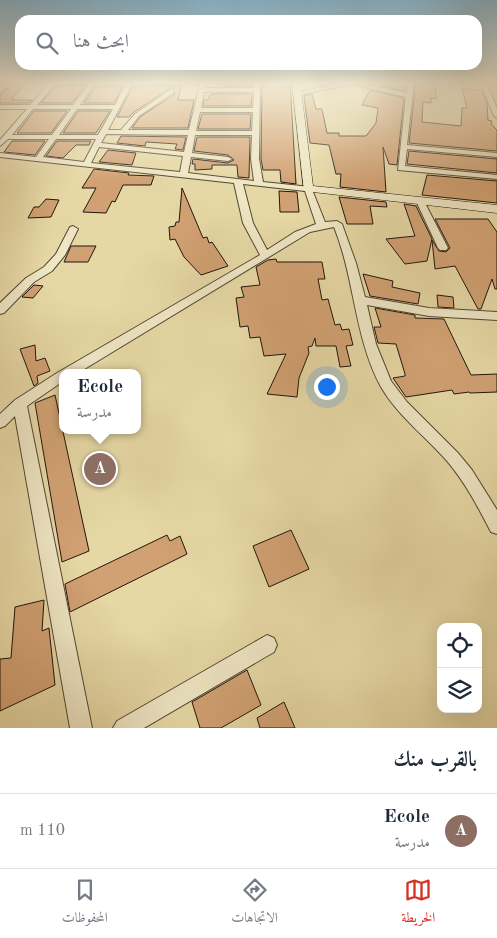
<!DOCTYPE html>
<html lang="ar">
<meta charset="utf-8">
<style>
:root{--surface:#fff;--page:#f6f6f7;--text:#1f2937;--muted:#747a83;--line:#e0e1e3;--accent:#d93025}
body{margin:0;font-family:"Old Standard TT",Amiri,serif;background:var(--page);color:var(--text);direction:rtl}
.controls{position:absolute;right:15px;bottom:15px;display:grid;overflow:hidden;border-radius:10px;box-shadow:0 5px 20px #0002}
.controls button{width:45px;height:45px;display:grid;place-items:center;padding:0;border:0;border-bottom:1px solid var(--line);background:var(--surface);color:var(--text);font:25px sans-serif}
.you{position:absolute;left:326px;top:386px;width:18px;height:18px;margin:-12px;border:4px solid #fff;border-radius:50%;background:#1a73e8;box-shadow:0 0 0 8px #1a73e833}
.badge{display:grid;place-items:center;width:32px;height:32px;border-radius:50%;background:var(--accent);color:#fff;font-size:16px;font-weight:700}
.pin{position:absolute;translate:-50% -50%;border:2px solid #fff;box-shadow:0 1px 5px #0006}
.popup{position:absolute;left:59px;top:369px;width:82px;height:65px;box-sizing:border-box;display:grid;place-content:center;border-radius:10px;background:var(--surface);filter:drop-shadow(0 1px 4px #0005);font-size:16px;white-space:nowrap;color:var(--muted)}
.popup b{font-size:19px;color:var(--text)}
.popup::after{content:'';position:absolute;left:50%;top:100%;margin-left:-10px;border:10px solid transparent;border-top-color:var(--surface)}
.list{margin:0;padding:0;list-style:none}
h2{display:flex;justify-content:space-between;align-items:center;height:65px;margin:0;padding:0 20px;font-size:21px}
h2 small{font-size:16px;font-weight:400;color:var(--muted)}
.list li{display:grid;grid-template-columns:32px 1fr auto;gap:15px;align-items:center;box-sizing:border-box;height:75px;padding:0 20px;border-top:1px solid var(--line)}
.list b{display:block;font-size:19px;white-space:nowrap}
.list p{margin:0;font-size:16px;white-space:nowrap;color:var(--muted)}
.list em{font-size:16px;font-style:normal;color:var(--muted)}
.icon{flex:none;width:28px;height:28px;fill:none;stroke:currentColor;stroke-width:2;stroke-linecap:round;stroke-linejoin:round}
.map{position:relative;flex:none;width:497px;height:728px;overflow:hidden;direction:ltr}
.search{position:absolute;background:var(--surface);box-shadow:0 5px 20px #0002;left:15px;right:15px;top:15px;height:55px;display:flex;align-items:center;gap:12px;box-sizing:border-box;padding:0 18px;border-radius:15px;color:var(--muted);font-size:19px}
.sheet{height:140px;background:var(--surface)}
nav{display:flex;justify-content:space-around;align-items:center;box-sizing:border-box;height:70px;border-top:1px solid var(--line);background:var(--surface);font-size:14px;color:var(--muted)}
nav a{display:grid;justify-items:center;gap:2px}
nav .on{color:var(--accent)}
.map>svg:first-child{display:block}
.building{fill:#d1a173;stroke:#21150e}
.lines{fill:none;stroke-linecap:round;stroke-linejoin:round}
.street-casing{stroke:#524634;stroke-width:2}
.secondary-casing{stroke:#21150e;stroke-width:1}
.street{fill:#efe6c4;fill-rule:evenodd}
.secondary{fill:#efe6c4;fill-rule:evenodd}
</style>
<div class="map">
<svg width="497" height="728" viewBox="0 0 497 728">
<rect width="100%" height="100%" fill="#e6d8a5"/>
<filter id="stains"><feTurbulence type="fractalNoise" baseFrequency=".004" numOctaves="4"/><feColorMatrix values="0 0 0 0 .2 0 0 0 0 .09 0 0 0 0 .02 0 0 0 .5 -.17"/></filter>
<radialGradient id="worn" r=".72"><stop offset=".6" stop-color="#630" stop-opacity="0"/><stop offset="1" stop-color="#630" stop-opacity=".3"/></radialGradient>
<g class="building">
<path d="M15,82H27L11,100H32L29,103H0V95Z"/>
<rect x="224" y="82" width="28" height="4"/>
<path d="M262,82H290L296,184L281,182L280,170H263L261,159Z"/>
<path d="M387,82H406L405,91L382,86Z"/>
<path d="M416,82H435L436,99L431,98V103L423,102L422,122L461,126L462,108H467L462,89L481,90L487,103L488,120L492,121L491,124L497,130V151L409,143Z"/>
<path d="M56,86H85L72,103H41Z"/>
<path d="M107,86H123L114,103H84L95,87Z"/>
<path d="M133,86H181L178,100H194L188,128H132L140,117L175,94L172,87L134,112L129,117H117Z"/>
<path d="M370,90L404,98L397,165L389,164L383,147L386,192L340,187L341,174H336L329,145L310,143L304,96L312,94L316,109H322L327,133H339V136H366L376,123L378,108L362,105Z"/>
<path d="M213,94H252L251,106H203L204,100H208L210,95Z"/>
<path d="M34,111H67L51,133H17Z"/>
<path d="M78,111H110L96,133H63Z"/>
<path d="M202,114H251L250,129H198Z"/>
<path d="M121,136L186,137L183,150L175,149L177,144L146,142L145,146L117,143Z"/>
<path d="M197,137H250L249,178L238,177L237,165H212V169L195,170V164H192L193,159L228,163L234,160L228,155L194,151Z"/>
<path d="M12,141H45L35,155L4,152Z"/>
<path d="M57,141H91L89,145H76L63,158L46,156Z"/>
<path d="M108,150L136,153L132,165L99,162Z"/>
<path d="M409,151L497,159V173L407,164Z"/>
<path d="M94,169L129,173L128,175L154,176L151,185H123L115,202L112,201L106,213L83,212L96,188H82Z"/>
<path d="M427,175L497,181V203L422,195Z"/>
<path d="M182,188L203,238L207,237L209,243L212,242L228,266L201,275L184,257L175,239L170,240L169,227L175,226L176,222H179Z"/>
<path d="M279,191L297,192L299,212H280Z"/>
<path d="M339,197L386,202L387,207L370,206L373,224H347Z"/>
<path d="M46,199L59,200L51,217L28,218L34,207H39Z"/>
<path d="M404,204L416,206L432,239L427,261L405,264L386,239L415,236Z"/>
<path d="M435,219H488L497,232V289H495L492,279L481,309H478L455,266L435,269L432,240L439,251L446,252L450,248Z"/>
<path d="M71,246H96L88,262H64Z"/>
<path d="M276,259L277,262H322L325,279H318L322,300L328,299L335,325L340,324L342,330L349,329L353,345L346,346L351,366L340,367L336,346H316L315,338L312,346L308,347L309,353L299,378L297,397L267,394L286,354L264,356L260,337L250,338L248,326L240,327L236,298L244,297L241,287L260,285L256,267L268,260Z"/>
<path d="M363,274L393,281L392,287L420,293L418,304L370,296Z"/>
<path d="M34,285L43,286L33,298L22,297Z"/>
<path d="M437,295L453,297L454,308L438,307Z"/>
<path d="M375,308L415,315V318L444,319L471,375L497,374V392L470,393L469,392L454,394L452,390L406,397L393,378L405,376V374L396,344L378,343L374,327H381Z"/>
<path d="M35,345L36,361L45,358L50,371L37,376L38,383L34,386L20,349Z"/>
<path d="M55,395L89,551L62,562L35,403Z"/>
<path d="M291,530L309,569L269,587L253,546Z"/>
<path d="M167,535L170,541L180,536L187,554L70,612L65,584Z"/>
<path d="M44,600L42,631L49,628L55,685L0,711V659L11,658L15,607Z"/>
<path d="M247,670L261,705L221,728H200L192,702Z"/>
<path d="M284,702L295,728H260L257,718Z"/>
</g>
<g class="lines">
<g class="street-casing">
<g id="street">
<path d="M7,82H13L0,93V88Z"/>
<path d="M30,82H207L205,88H254V82H260L259,159L263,182L311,187L325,222L337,221L342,224L356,263L365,297L429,308L497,312V320L429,316L367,305L376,344L391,381L407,402L458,453L472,470L497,510V534L491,532C478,507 465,482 447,461C425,436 398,416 381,387C354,337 355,279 334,227L310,232L78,373H62V382L27,406L92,728H70L15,416L5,426L0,428V414L15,400L57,373L260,255L243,223L234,183L0,157V153L36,157L49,139H8L0,146V140L27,109H0V105H30L48,84ZM55,84H89L73,105H37ZM95,84H126L115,105H80ZM132,84H200L189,130H128L139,116L174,92L172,89L135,114L121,130H108ZM204,92H254L253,108H201ZM33,109H71L52,135H12ZM77,109H113L98,135H59ZM200,112H253L252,131H196ZM106,134L188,135L184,152L101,143ZM195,135H252L251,159L254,181L188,173L191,157L228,161L232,159L228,157L192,153ZM56,139H96L84,162L43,157ZM99,147L183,156L180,172L91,163ZM243,184L305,191L316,224L295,232L267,250L253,223Z"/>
<path d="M347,82H357L407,93L408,82H414L407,145L497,153V157L407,149L405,166L497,175V179L398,170L406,97L352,84L298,95L295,93Z"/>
<path d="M480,82H486L497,108V118L494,116Z"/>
<path d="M420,198L424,201L448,248L446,250H440L438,248L416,201Z"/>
<path d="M73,226L78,229L65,255L52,271L34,282L4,313L0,314V303L26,278L44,267L56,254L70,227Z"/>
<path d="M267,635L274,638L277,645L274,652L144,728H113L117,721Z"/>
</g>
</g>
<g class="secondary-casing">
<path id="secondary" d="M292,82H300L313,186L497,205V213L304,191Z"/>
</g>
<use href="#street" class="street"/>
<use href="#secondary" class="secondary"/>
</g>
<linearGradient id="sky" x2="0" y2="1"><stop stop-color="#87b6d0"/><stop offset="0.45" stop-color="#f4edd6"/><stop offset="1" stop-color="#f4edd6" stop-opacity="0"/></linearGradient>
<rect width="497" height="183" fill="url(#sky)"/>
<rect width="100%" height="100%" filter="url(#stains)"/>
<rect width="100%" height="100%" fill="url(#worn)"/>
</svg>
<div class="controls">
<button><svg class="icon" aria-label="locate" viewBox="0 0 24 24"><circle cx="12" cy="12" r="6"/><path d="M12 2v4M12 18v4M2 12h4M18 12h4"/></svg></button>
<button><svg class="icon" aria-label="layers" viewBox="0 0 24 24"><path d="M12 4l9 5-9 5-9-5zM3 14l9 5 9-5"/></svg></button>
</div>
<div class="you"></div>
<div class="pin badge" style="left:100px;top:469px;background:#8d6e63">A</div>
<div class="popup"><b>Ecole</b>مدرسة</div>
<div class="search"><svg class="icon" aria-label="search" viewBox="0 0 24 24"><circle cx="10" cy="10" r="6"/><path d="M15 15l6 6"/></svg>ابحث هنا</div>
</div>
<section class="sheet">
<h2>بالقرب منك<small></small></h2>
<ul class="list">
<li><span class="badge" style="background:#8d6e63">A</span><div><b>Ecole</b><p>مدرسة</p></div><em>110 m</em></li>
</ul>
</section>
<nav>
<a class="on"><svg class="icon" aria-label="map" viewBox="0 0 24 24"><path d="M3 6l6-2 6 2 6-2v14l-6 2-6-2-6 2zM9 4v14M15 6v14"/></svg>الخريطة</a>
<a><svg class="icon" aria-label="directions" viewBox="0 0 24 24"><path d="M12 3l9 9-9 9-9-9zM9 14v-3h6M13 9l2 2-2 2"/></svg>الاتجاهات</a>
<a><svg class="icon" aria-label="saved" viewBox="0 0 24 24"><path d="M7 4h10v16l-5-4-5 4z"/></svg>المحفوظات</a>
</nav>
